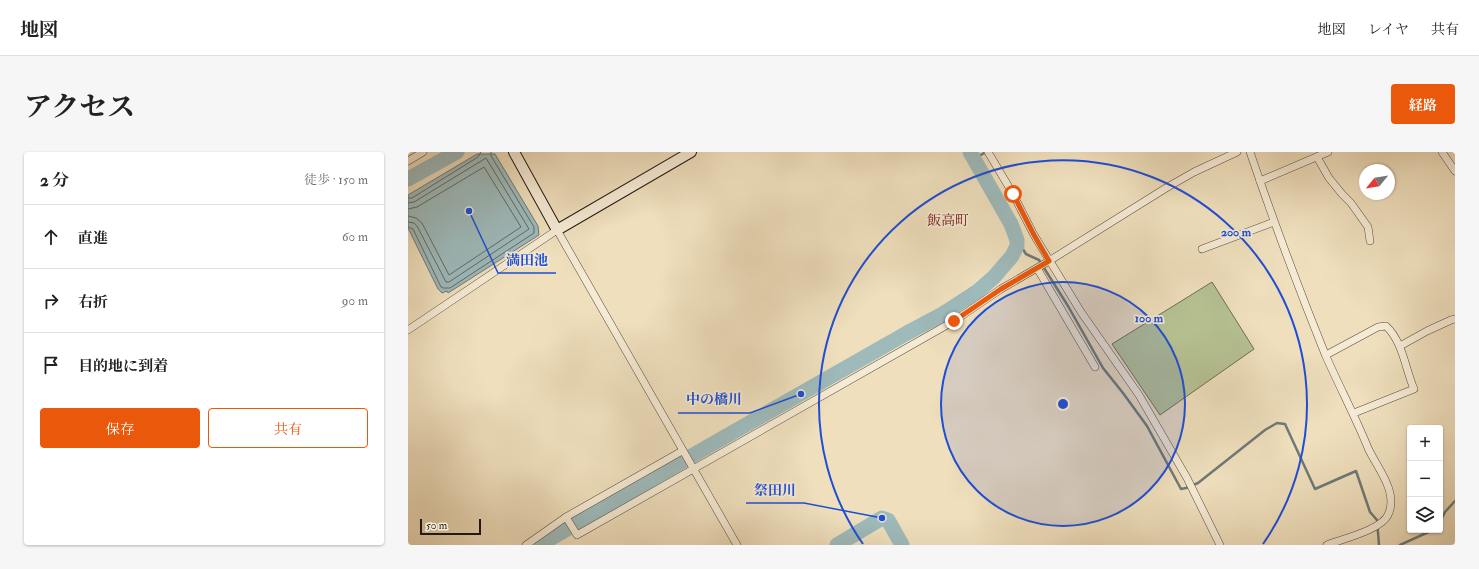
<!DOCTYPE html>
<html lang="ja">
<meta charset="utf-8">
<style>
:root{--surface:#fff;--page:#f6f6f6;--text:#222;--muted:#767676;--line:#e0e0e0;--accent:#ea580c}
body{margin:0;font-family:"IM FELL Double Pica","Noto Serif JP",serif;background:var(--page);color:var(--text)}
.controls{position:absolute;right:12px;bottom:12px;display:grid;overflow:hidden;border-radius:4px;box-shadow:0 1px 3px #0004}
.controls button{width:36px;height:36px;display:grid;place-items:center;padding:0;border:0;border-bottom:1px solid var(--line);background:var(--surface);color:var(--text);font:20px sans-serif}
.compass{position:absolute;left:951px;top:12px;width:36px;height:36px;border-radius:50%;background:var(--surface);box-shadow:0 1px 3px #0004;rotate:240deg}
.scale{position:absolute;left:12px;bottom:10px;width:61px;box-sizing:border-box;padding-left:4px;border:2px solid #241914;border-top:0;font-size:11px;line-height:14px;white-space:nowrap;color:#241914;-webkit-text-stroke:3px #f5ead4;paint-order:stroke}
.stop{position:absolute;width:12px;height:12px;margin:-9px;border:3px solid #ea580c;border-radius:50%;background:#fff}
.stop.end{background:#ea580c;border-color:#fff;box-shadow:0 1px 4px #0008}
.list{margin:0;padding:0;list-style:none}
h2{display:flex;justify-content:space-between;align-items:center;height:52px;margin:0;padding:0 16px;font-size:17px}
h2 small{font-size:13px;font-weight:400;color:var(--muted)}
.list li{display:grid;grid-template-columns:26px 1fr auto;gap:12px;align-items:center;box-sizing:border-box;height:64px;padding:0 16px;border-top:1px solid var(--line)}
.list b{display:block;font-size:15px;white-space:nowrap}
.list em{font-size:13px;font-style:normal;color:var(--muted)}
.actions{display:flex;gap:8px;padding:12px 16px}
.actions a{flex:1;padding:9px 0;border:1px solid var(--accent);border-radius:4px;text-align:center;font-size:14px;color:var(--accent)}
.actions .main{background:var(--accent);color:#fff}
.icon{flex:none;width:22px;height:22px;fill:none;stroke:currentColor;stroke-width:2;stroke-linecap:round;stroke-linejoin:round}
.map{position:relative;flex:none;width:1047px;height:393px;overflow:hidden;border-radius:4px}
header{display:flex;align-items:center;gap:24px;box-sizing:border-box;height:56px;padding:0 20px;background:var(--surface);border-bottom:1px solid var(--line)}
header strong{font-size:19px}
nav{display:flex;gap:22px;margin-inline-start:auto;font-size:14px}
.intro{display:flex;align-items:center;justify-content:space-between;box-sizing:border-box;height:96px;padding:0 24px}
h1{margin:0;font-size:28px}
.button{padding:10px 18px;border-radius:4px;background:var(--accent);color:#fff;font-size:14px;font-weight:700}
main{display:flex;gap:24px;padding:0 24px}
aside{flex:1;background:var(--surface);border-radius:4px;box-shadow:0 1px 3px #0004}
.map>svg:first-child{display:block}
.green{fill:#b6c293;stroke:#6d6e54}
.water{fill:#9ebabb;stroke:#6d7a78}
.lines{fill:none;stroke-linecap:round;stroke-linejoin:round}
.shore{stroke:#616a68;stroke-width:1}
.stream{stroke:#6d7a78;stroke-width:2.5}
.river{stroke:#9ebabb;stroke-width:15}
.street-casing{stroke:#574a3e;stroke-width:8}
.secondary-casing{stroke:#241914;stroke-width:12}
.street{stroke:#f5ead4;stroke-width:7}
.secondary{stroke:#f5ead4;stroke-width:10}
.route{stroke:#ea580c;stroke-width:5}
.ring{fill:none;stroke:#1d4ed8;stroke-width:2}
.labels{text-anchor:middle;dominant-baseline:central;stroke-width:3.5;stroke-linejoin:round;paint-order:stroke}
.neighbourhood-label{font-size:14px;fill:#7a1f14;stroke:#f5ead4}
.centre{fill:#1d4ed8;stroke:#f5ead4;stroke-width:2}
.ring-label{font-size:12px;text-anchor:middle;font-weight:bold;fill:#1d4ed8;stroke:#f5ead4;stroke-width:3.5;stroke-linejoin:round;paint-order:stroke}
.leader{fill:none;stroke:#1d4ed8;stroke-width:1.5}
.callout-dot{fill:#1d4ed8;stroke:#f5ead4;stroke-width:1.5}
.callout-label{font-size:14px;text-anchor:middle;font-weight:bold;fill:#1d4ed8;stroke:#f5ead4;stroke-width:3.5;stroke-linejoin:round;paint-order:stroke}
</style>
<header>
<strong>地図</strong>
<nav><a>地図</a><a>レイヤ</a><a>共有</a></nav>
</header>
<div class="intro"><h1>アクセス</h1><a class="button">経路</a></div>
<main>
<aside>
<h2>2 分<small>徒歩 · 150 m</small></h2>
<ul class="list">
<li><svg class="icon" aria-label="ahead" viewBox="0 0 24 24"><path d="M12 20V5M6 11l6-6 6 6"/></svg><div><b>直進</b></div><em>60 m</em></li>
<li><svg class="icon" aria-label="right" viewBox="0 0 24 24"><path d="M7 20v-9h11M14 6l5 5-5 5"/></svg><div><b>右折</b></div><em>90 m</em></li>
<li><svg class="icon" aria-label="arrive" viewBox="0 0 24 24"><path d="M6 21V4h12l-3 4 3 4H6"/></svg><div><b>目的地に到着</b></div></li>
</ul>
<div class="actions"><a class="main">保存</a><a>共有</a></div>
</aside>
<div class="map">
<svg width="1047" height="393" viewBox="0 0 1047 393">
<rect width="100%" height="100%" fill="#efdfbd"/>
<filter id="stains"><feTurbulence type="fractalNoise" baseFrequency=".005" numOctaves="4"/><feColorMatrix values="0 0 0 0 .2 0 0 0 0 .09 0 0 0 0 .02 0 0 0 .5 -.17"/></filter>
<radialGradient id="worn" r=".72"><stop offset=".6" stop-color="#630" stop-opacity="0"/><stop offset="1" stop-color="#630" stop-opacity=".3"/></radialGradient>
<path class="green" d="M804,130L846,197L752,263L704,192Z"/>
<path class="water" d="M69,2H87L130,74L131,83L40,141L39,139L34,141L30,137L0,76V43Z"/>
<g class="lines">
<g class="shore">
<path d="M0,46H4L70,5L73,0"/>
<path d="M0,51L6,50L78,6L121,77L41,130H38L9,74L6,71L0,70"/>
<path d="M0,57L9,55L76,15L113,75L41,123L14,71L8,66L0,64"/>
<path d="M0,75L5,77L33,135L35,136H42L126,81V75L83,4V0"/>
</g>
<g class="stream">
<path d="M566,7L578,0"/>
<path d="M609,88L618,102L631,108L660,154L695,216L715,241L739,274L773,337L778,336L790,331L857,278L869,271L877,272L907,337L948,319L962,360L969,368L971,393"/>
<path d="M1032,370L1037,360L1047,349"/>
<path d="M992,393L1025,378"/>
</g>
<g class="river">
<path d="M0,27L49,0"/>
<path d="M134,393L142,387L287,302L499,181L533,163L570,139L586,125L604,104L609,94V88L603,72L562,0"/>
<path d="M429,393L474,366L480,368L494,393"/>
</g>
<g class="street-casing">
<g id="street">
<path d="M580,0L605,42L626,83L673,160L731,243L779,326L812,393"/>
<path d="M842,0C865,68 890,135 917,202C931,234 947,264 960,296C969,316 991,340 980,363C973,378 934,387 919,393"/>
<path d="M1034,0L1047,19"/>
<path d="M909,5L921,26L934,42L943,51L960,75L962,89"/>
<path d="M0,9L15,0"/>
<path d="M852,29L920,0"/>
<path d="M794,97L866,70"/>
<path d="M629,116L687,215"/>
<path d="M0,178L149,78L329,393"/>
<path d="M992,194L1019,179L1043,168L1047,167"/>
<path d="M918,203L970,175L978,174C995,190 997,216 1006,237L946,261"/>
<path d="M158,365L169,383L546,169L593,137L641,109L758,36L786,20L829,0"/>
<path d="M118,393L158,365L274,299"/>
</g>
</g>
<g class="secondary-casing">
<path id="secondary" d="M106,0L149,78L283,0"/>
</g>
<use href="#street" class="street"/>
<use href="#secondary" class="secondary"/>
</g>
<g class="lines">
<path class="route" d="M546,169L593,137L641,109L626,83L605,42"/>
</g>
<circle cx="655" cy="252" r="122" fill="#1d4ed8" fill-opacity=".12"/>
<g class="ring">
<circle cx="655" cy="252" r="122"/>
<path d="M455 392A244 244 0 1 1 855 392"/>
</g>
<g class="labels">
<g class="neighbourhood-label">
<text x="540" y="68">飯高町</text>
</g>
</g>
<circle cx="655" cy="252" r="6" class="centre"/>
<g class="ring-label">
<text x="828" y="84">200 m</text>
<text x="741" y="170">100 m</text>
</g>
<path class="leader" d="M61 59L90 121H148M393 242L342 261H270M474 366L396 351H338"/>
<g class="callout-dot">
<circle cx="61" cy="59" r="4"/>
<circle cx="393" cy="242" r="4"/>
<circle cx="474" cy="366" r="4"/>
</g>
<g class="callout-label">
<text x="119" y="113">満田池</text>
<text x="306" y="252">中の橋川</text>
<text x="367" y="343">祭田川</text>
</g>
<rect width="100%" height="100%" filter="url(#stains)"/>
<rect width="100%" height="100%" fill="url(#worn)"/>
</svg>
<div class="controls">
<button>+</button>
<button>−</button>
<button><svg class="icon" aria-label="layers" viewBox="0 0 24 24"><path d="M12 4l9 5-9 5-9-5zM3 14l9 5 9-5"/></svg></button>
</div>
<svg class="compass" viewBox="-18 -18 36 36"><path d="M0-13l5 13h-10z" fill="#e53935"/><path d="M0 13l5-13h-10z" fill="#767676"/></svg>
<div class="scale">50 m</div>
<div class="stop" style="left:605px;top:42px"></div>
<div class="stop end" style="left:546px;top:169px"></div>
</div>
</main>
